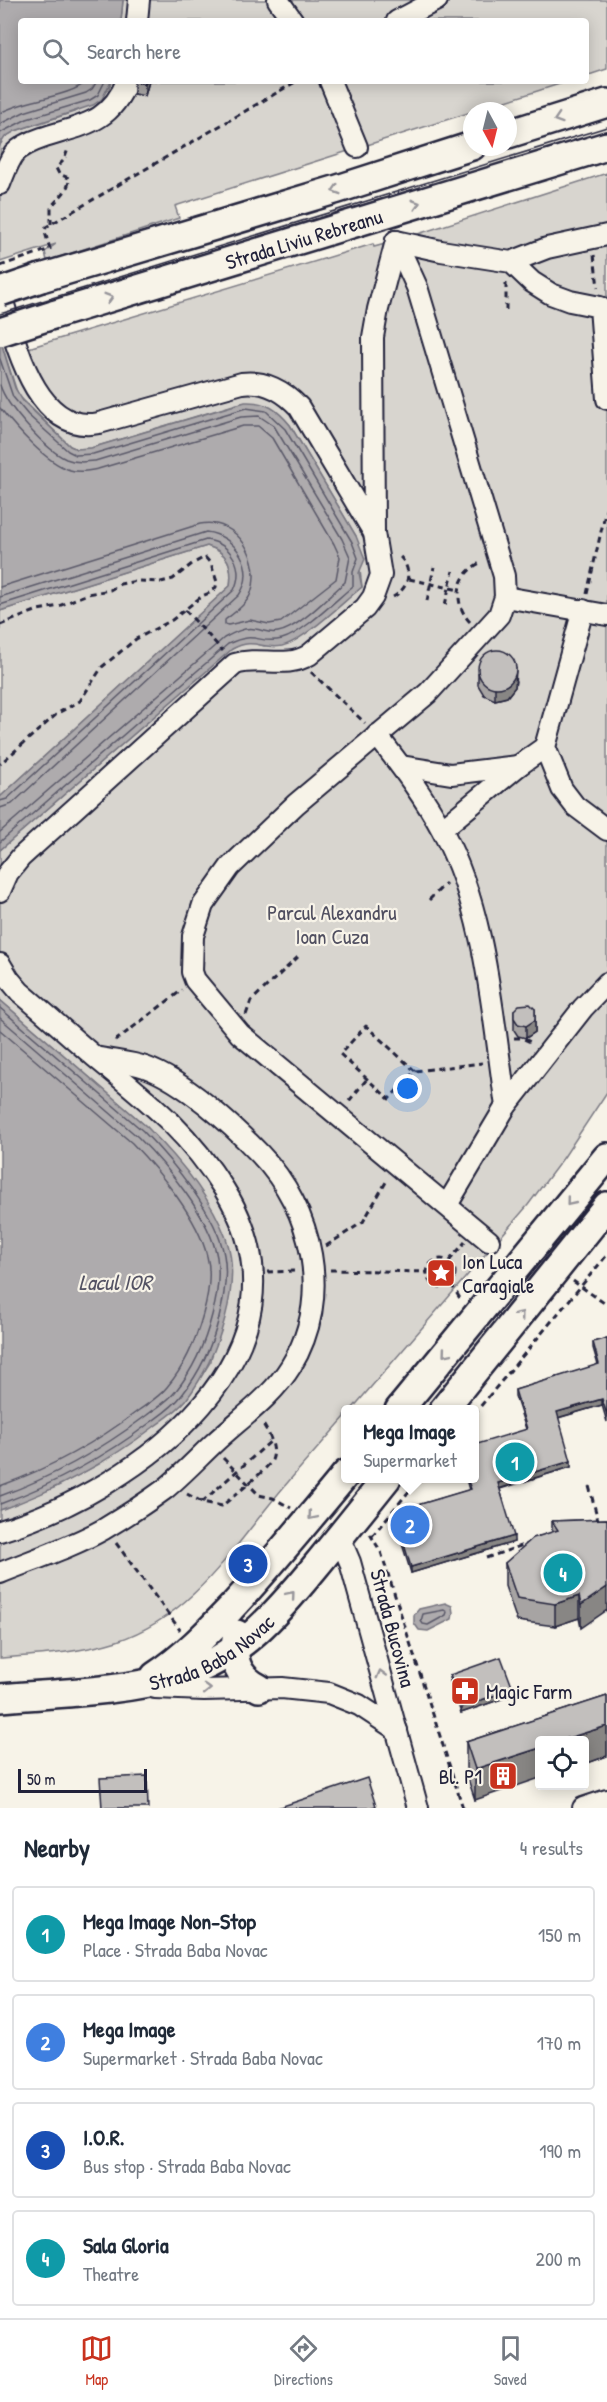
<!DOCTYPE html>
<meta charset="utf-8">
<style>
:root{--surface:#fff;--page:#f2f2f3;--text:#1f2937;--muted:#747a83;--line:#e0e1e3;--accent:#c8321e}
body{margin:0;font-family:"Patrick Hand",sans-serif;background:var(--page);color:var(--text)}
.controls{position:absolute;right:18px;bottom:18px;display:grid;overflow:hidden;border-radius:6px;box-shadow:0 3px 15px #0003}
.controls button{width:54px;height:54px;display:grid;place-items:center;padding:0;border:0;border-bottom:2px solid var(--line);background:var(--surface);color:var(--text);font:30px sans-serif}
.compass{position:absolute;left:463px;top:102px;width:54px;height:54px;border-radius:50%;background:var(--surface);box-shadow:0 3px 15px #0003;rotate:173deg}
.scale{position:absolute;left:18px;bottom:15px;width:129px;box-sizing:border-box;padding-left:6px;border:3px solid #22223b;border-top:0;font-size:16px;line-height:21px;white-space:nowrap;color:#22223b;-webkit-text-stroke:4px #f7f3e8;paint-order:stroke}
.you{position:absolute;left:408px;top:1089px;width:21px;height:21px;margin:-15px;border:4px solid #fff;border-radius:50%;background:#1a73e8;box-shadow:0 0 0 9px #1a73e833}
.badge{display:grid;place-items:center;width:39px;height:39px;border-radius:50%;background:var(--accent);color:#fff;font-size:20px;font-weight:700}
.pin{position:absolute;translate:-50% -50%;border:3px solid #fff;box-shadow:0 2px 6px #0006}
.popup{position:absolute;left:341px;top:1405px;width:138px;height:78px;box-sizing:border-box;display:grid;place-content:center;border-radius:6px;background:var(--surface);filter:drop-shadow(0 2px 4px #0005);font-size:20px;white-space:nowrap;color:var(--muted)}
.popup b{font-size:22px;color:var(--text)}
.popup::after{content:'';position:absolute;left:50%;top:100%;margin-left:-12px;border:12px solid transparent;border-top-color:var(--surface)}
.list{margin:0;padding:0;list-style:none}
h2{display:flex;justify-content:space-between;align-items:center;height:78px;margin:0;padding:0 24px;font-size:26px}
h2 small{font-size:20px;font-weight:400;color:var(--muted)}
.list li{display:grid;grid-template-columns:39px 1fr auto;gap:18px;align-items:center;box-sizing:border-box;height:96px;margin:0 12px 12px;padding:0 12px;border:2px solid var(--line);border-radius:6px}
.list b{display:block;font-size:22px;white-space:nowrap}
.list p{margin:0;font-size:20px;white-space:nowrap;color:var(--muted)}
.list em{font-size:20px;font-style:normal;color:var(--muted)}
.icon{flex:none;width:33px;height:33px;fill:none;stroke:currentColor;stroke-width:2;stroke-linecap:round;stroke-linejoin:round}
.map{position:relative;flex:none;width:607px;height:1808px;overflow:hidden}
.search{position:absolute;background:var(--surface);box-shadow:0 3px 15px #0003;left:18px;right:18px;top:18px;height:66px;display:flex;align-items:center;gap:15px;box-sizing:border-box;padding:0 21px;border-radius:6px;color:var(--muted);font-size:22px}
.sheet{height:510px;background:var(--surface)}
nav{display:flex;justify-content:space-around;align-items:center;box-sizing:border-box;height:84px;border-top:2px solid var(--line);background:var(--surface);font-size:16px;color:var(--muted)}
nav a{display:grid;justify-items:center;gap:3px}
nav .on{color:var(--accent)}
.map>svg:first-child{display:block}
.green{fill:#d8d5cf;stroke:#7d7c85;stroke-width:1.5}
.water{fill:#aeabad;stroke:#76747f;stroke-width:1.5}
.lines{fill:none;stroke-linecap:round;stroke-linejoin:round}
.shore{stroke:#5a5969;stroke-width:1.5}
.street-casing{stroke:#22223b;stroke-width:24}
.secondary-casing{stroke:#22223b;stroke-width:32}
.path{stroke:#22223b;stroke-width:3;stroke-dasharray:6 4.5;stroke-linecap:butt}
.street{stroke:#f7f3e8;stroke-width:20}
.secondary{stroke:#f7f3e8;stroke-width:27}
.tram{stroke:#22223b;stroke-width:1.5}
.secondary-bridge-casing{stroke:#22223b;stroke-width:32;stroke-linecap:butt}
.secondary-bridge{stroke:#f7f3e8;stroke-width:27}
.wall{fill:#a7a4a3;stroke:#22223b;stroke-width:1.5}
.shaded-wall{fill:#888684;stroke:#22223b;stroke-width:1.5}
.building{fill:#c2bfbd;stroke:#22223b;stroke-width:1.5}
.oneway{stroke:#97959a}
.labels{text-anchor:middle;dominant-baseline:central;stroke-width:4.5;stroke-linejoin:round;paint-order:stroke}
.street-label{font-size:21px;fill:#22223b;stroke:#f7f3e8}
.park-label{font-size:21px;fill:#504f60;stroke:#f7f3e8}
.poi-label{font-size:21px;fill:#22223b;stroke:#f7f3e8;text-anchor:start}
.water-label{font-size:22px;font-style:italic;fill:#535263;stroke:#f7f3e8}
</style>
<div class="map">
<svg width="607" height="1808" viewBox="0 0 607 1808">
<rect width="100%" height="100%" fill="#f7f3e8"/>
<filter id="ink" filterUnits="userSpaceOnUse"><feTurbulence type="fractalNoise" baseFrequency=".0167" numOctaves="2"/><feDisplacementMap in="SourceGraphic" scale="12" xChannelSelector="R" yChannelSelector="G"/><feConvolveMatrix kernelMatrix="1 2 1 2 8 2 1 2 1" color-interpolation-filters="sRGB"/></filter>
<g filter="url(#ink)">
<g class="green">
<path d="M123,0H607V69L586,76V21H121Z"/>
<path d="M111,81H569L175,206L179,218L47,261L45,252L56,244L0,262V145L4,137L15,131L77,111L109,89Z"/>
<path d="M607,173V1092L564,1157L528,1205L352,1409L346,1410L345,1417C318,1448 290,1478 265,1510C223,1563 184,1619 117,1641C79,1653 39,1655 0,1658V1510L56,1487L99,1464L186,1400L211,1361L225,1237L191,1178L147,1127L0,1000V850L232,649L242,644L252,642L264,646L297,639L362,587L356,536L290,425C276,408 259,399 237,404L91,448L77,449L70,446L18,395L0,339V271L25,349L373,244L374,247L396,241Z"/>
<path d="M207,546C228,552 233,565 230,586L0,797V611Z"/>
</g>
<g class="water">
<path d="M0,0H123L121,21H21V81H111L102,99L93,105L15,131L5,137L0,145Z"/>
<path d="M0,339L15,388L23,401L70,446L77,449L91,448L245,402C266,401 278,410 290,425L356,536L365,559L359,573L362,587C343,602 304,641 282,646C261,650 255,637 232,649L0,850V797L230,586C233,565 228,552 207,546L0,611Z"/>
<path d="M0,1000L147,1127C177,1157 211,1197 226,1238C235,1263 232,1292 225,1318C217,1348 205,1375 186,1400C178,1410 166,1418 155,1426C108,1462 56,1490 0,1510Z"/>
<path d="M445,1603L452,1606L453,1613L452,1619L428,1631L419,1630L414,1623V1615L419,1609Z"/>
</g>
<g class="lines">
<g class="shore">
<path d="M0,113C24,99 69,98 87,81"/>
<path d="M0,124L24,112L86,93L92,89L97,81"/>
<path d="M0,133L27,119L90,100L98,95L105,81"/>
<path d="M0,359L13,397L28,415L68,451L76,455L93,454L246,408L266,411L285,429L352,542L358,558L353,572V586C337,599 302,634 282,639C259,645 256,630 228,644L0,842"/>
<path d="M0,385C6,406 46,450 66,459C76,463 85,462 95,461L241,417L259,416L274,426L342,539L350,557L345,582C329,596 298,629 278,632C269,634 263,630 255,629C244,627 233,633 224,638L0,832"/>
<path d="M0,408C15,427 46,463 70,470C79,473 89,471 98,469L243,426H258L272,438L334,544L340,557L336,579L281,622L269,624L250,620L228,625L225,624V620C234,613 247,604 251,593C263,561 238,517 200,524L0,587"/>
<path d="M0,597L206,532C235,535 258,569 239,595L12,804L0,808"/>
<path d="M0,605L206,540C231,543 245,567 234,590L7,799L0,801"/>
<path d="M0,1008L143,1131C172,1161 217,1214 224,1255C228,1276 224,1298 219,1318C212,1346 200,1372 182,1395C174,1406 162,1414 151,1422C105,1457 54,1484 0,1504"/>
<path d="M0,1018L138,1137C166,1165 210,1217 217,1257C220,1276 217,1297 212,1315C205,1343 193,1370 175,1392C167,1402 156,1408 147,1415C102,1449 53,1477 0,1496"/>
<path d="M0,1030L132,1143C159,1171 198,1218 207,1256C212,1274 208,1296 203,1314C196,1340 185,1366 167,1387C160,1396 149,1403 139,1410C97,1442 50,1468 0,1486"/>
<path d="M444,1610L447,1612L446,1615L428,1625L423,1624L421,1621L423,1614Z"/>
</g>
<g class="street-casing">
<g id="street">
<path d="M278,0L293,21"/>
<path d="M137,21L139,0"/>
<path d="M397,21L437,0"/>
<path d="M330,81L357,147"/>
<path d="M0,184C4,174 8,162 14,154C21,146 33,141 42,138C81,125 110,124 127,81"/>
<path d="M396,241L417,287L504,576L505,597L499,615L428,693L296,804L230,867L203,905L193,936L192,972L195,980L240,1034L489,1241"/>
<path d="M396,241L441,251L511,262L532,282L551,294L570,301L600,307L607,399"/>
<path d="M511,262L547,248L607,235"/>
<path d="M0,291C14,336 34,436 99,423L242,383C264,380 284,391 299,407L374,533L381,575L373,597L365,608L309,655C286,669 260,656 235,664L21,857L8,873L0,891"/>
<path d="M374,533L373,337L378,309L396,241"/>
<path d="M505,597L607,615"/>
<path d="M583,610L545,747L562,789L575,806L607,830"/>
<path d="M377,735C400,765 424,796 442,830C487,914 492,1014 506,1106"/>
<path d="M401,766L451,774L518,766"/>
<path d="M442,829L518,766L545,747"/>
<path d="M0,964L9,979L20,992C45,1013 70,1036 95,1057C147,1100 187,1130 224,1189C326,1351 138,1489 0,1531"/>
<path d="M447,1205L506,1106L583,1008L607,983"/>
<path d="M337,1541L344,1548L350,1562L418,1808"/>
<path d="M0,1573C35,1559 72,1547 104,1529C124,1517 146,1503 165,1489C182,1475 198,1458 214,1443C241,1418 272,1397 291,1366C333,1298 313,1209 260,1154C231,1124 184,1081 145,1067C131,1062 115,1061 100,1058"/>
<path d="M155,1688L204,1690L282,1688L329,1693L359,1705L397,1730"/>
<path d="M583,1808L607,1800"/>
</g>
</g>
<g class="secondary-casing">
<g id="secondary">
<path d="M508,134L607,103"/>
<path d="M41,278L338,189L472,146"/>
<path id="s1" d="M53,315L607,146"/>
<path d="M399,1410L607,1157"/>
<path d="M443,1410L607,1206"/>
<path d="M237,1634C231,1658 236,1676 259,1688"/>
<path d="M155,1676C184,1657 207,1633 231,1608C271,1565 308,1520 346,1474"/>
<path id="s2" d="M0,1698C60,1693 123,1692 182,1675C239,1658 278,1612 315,1567C339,1538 363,1508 387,1478"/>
</g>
</g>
<g class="path">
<path d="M51,224V207C58,198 70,190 69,178L59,174L56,168L64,160L68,149"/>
<path d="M594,255L598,287"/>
<path d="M0,266L50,249L45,232L46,227L297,81"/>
<path d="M506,310V281"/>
<path d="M409,579L459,590"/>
<path d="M587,594L607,505"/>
<path d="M393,597C411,587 413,567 397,554"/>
<path d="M427,601L434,567"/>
<path d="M445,605L453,571"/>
<path d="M185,610L223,651"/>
<path d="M470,622C451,602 457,571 483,562"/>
<path d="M0,625L38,610L59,606L87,594L110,590L120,584L137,581L161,582L173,579L192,564L205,557L211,564L217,582L216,587L212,592L202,596L172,620L136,639L102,667L80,701L58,713L0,764"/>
<path d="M311,672L365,723"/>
<path d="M429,900L446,883"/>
<path d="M246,1015L251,1001L298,957"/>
<path d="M514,1038H522L533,1043"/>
<path d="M115,1041L182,990"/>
<path d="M415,1071L366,1026L340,1054L389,1099L415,1071L482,1063"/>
<path d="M349,1101L367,1079"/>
<path d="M326,1246L363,1222L386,1182H388"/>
<circle cx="441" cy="1273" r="14"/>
<path d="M449,1261L465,1242"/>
<path d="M330,1270L427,1272"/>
<path d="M267,1272L296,1271"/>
<path d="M573,1281L607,1305"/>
<path d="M451,1284L461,1300"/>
<path d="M474,1414L607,1255"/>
<path d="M223,1458L259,1495L273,1498L291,1508"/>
<path d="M589,1486L598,1520"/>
<path d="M187,1494L202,1502L222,1506C231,1498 268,1469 272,1460C277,1448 269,1434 263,1424"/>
<path d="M202,1502L271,1441"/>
<path d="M370,1534L381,1552L463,1808"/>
<path d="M372,1536L420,1478"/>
<path d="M116,1543L180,1630"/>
<path d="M486,1558L529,1543"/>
</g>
<use href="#street" class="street"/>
<use href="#secondary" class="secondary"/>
<path class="tram" d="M0,314L607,127"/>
<g class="secondary-bridge-casing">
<g id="secondary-bridge">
<path d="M0,292L41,278"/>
<path d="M0,332L53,315"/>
</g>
</g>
<use href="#secondary-bridge" class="secondary-bridge"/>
</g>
<g class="wall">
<path d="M134,81H149L145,96L134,94Z"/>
<path d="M478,673L516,681L515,687L507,697L495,700L484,695L478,685Z"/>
<path d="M535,1009V1032L526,1038L518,1036L514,1030V1010Z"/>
<path d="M607,1338V1422L602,1405L558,1418L571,1467L500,1489L514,1542L411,1573L394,1518V1512L469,1490L466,1479H474L526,1429L515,1396V1390L598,1365L593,1348V1342Z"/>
<path d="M607,1519L581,1628L579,1618L555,1626L517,1621L505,1586V1563L552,1532V1521Z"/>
<path d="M450,1675L513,1695L461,1713L450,1681Z"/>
<path d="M607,1696V1756L585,1764V1740L475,1800L466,1773V1742Z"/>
</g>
<g class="shaded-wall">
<path d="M146,81H149L145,96V84Z"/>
<path d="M516,669L515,687L507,697L495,700V688Z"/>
<path d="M535,1020V1032L526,1038V1026Z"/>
<path d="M602,1399V1405L557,1418V1412Z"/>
<path d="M571,1461V1467L498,1489V1483Z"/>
<path d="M514,1536V1542L411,1573V1567Z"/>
<path d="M607,1587V1610L581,1628V1605Z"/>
<path d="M579,1596V1618L555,1626V1604Z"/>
<path d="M513,1689V1695L461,1713V1707Z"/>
<path d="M607,1726V1756L585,1764V1740H562Z"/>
<path d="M540,1748V1778L475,1800V1769Z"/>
</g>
<g class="building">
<path d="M134,81H146L145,84Z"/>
<circle cx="497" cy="669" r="19"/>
<path d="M530,1004L535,1009V1020L526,1026L518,1024L514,1018V1010L519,1005Z"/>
<path d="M607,1338V1415L602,1399L557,1412L571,1461L498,1483L514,1536L411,1567L394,1512L471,1489L467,1479H474V1445L527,1429L515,1390L599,1364L593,1342Z"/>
<path d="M607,1519V1587L581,1605L579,1596L555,1604L517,1598L505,1563L533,1538L558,1530L552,1521Z"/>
<path d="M501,1657L513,1689L461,1707L450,1675Z"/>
<path d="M607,1696V1726L562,1740H540V1748L475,1769L466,1742Z"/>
<path d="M147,1776L148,1808H102L100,1778Z"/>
<path d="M367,1778L376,1806L370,1808H277Z"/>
</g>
<defs><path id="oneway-chevron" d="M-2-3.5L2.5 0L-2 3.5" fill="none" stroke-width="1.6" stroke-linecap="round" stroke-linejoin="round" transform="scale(1.5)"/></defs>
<g class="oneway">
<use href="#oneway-chevron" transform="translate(558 119) rotate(162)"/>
<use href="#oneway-chevron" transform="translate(336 190) rotate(163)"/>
<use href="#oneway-chevron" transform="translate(416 204) rotate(-17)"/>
<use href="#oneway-chevron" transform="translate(109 298) rotate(-17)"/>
<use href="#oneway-chevron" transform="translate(570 1202) rotate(129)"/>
<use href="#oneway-chevron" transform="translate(520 1315) rotate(-51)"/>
<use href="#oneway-chevron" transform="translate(446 1353) rotate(130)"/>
<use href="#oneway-chevron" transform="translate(312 1516) rotate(130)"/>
<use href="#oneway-chevron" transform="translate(291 1595) rotate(-50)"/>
<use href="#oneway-chevron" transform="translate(381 1674) rotate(-105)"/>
<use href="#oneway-chevron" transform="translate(207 1689) rotate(-1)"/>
</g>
</g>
<defs>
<g id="sight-square" transform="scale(1.5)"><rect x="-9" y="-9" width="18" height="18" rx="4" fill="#c8321e" stroke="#f7f3e8"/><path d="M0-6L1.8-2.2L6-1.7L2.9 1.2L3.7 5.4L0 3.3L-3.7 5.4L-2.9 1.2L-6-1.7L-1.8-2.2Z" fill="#fff"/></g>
<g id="pharmacy-square" transform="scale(1.5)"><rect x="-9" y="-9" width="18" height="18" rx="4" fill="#c8321e" stroke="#f7f3e8"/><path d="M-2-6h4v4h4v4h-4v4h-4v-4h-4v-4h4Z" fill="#fff"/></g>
<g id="building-square" transform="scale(1.5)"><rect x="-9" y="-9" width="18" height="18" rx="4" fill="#c8321e" stroke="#f7f3e8"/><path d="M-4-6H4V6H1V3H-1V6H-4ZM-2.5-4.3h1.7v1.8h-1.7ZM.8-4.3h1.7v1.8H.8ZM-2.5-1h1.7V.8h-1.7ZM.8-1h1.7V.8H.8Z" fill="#fff"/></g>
</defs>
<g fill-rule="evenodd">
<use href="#sight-square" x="441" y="1273"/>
<use href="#pharmacy-square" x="465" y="1691"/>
<use href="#building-square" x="503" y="1776"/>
</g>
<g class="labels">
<g class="street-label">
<text stroke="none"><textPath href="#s1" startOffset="262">Strada Liviu Rebreanu</textPath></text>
<text transform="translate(393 1628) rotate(75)">Strada Bucovina</text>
<text stroke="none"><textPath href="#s2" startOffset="220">Strada Baba Novac</textPath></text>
</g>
<g class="park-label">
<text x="332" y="912">Parcul Alexandru<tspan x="332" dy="24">Ioan Cuza</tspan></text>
</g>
<g class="poi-label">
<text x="462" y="1261">Ion Luca<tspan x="462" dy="24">Caragiale</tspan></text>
<text x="486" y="1691">Magic Farm</text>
<text x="482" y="1776" text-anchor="end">Bl. P1</text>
</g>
<g class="water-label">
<text x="115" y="1282">Lacul IOR</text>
</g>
</g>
</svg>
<div class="controls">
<button><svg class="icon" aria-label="locate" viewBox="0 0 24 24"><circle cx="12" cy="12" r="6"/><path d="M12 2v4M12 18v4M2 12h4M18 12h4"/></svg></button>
</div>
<svg class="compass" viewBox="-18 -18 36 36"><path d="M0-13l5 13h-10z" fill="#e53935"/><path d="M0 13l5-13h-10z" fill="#747a83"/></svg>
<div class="scale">50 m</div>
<div class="you"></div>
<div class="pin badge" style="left:515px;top:1462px;background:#0f9aa8">1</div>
<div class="pin badge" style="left:410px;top:1525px;background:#3f7fe0">2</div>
<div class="popup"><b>Mega Image</b>Supermarket</div>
<div class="pin badge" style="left:248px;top:1564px;background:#1a4fb4">3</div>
<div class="pin badge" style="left:563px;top:1573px;background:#0f9aa8">4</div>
<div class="search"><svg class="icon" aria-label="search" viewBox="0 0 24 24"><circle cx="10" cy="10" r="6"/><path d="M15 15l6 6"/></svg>Search here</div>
</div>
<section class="sheet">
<h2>Nearby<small>4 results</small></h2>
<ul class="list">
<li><span class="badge" style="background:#0f9aa8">1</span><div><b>Mega Image Non-Stop</b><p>Place · Strada Baba Novac</p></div><em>150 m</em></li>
<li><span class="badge" style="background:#3f7fe0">2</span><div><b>Mega Image</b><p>Supermarket · Strada Baba Novac</p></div><em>170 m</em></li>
<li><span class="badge" style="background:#1a4fb4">3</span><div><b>I.O.R.</b><p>Bus stop · Strada Baba Novac</p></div><em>190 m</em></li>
<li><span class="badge" style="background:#0f9aa8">4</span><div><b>Sala Gloria</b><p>Theatre</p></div><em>200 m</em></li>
</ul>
</section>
<nav>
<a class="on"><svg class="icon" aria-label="map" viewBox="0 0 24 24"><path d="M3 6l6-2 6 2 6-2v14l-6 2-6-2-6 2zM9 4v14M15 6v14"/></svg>Map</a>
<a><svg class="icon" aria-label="directions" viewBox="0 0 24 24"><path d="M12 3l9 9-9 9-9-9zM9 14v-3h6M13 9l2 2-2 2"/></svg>Directions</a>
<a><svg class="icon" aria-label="saved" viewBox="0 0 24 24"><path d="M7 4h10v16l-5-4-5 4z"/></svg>Saved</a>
</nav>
